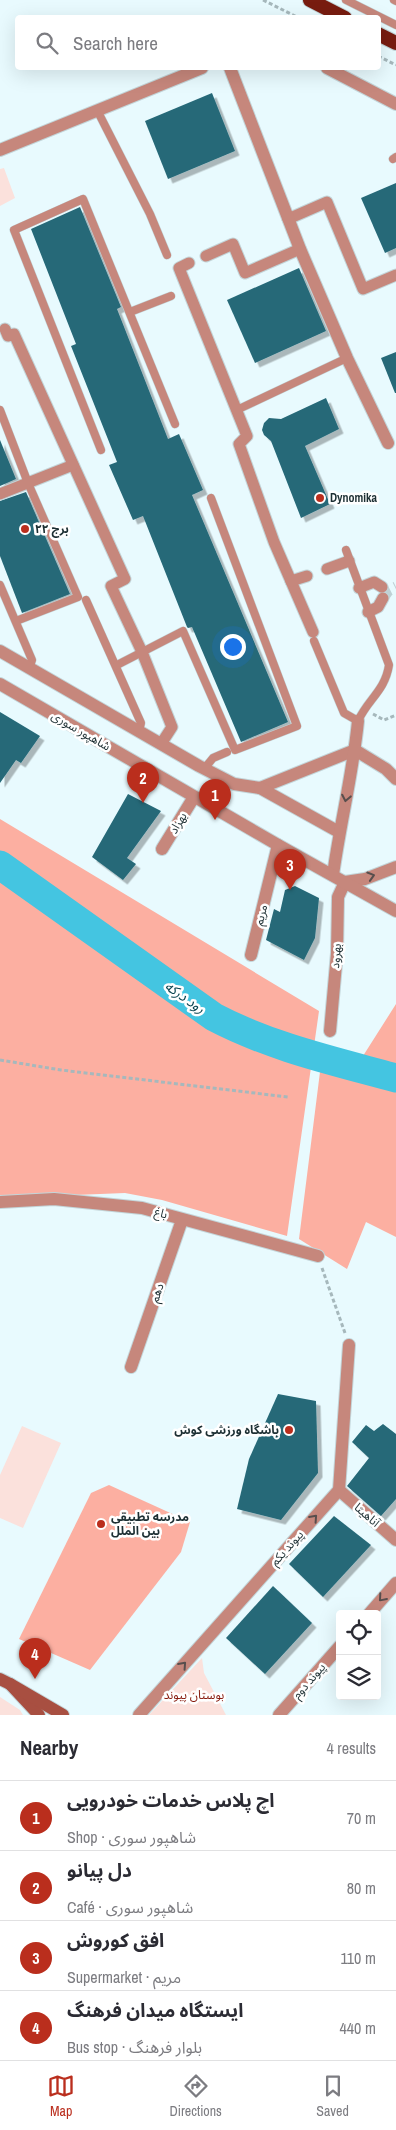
<!DOCTYPE html>
<meta charset="utf-8">
<style>
:root{--surface:#fff;--page:#f2f2f3;--text:#2b2b33;--muted:#7c7c81;--line:#e1e1e2;--accent:#ba2e1d}
body{margin:0;font-family:"Archivo Narrow","Noto Sans Arabic",sans-serif;background:var(--page);color:var(--text)}
.controls{position:absolute;right:15px;bottom:15px;display:grid;overflow:hidden;border-radius:5px;box-shadow:0 5px 20px #0002}
.controls button{width:45px;height:45px;display:grid;place-items:center;padding:0;border:0;border-bottom:1px solid var(--line);background:var(--surface);color:var(--text);font:25px sans-serif}
.you{position:absolute;left:232px;top:646px;width:18px;height:18px;margin:-12px;border:4px solid #fff;border-radius:50%;background:#1a73e8;box-shadow:0 0 0 8px #1a73e833}
.badge{display:grid;place-items:center;width:32px;height:32px;border-radius:50%;background:var(--accent);color:#fff;font-size:16px;font-weight:700}
.pin{position:absolute;translate:-50% -41px;filter:drop-shadow(0 1px 2px #0008)}
.pin::after{content:'';position:absolute;top:26px;width:18px;height:15px;background:inherit;clip-path:polygon(0 0,100% 0,50% 100%)}
.list{margin:0;padding:0;list-style:none}
h2{display:flex;justify-content:space-between;align-items:center;height:65px;margin:0;padding:0 20px;font-size:21px}
h2 small{font-size:16px;font-weight:400;color:var(--muted)}
.list li{display:grid;grid-template-columns:32px 1fr auto;gap:15px;align-items:center;box-sizing:border-box;height:70px;padding:0 20px;border-top:1px solid var(--line)}
.list b{display:block;font-size:19px;white-space:nowrap}
.list p{margin:0;font-size:16px;white-space:nowrap;color:var(--muted)}
.list em{font-size:16px;font-style:normal;color:var(--muted)}
.icon{flex:none;width:28px;height:28px;fill:none;stroke:currentColor;stroke-width:2;stroke-linecap:round;stroke-linejoin:round}
.map{position:relative;flex:none;width:396px;height:1715px;overflow:hidden}
.search{position:absolute;background:var(--surface);box-shadow:0 5px 20px #0002;left:15px;right:15px;top:15px;height:55px;display:flex;align-items:center;gap:12px;box-sizing:border-box;padding:0 18px;border-radius:5px;color:var(--muted);font-size:19px}
.sheet{height:345px;background:var(--surface)}
nav{display:flex;justify-content:space-around;align-items:center;box-sizing:border-box;height:70px;border-top:1px solid var(--line);background:var(--surface);font-size:14px;color:var(--muted)}
nav a{display:grid;justify-items:center;gap:2px}
nav .on{color:var(--accent)}
.map>svg:first-child{display:block}
.green{fill:#fbe1dc}
.forest{fill:#fcafa1}
.lines{fill:none;stroke-linecap:round;stroke-linejoin:round}
.river{stroke:#44c5e1;stroke-width:29}
.building{fill:#266978;filter:url(#shadow)}
.pedestrian-tunnel{stroke:#bfd1d5;stroke-width:11;stroke-dasharray:11 5.5;stroke-linecap:butt}
.service-casing{stroke:#c3d5d9;stroke-width:9}
.pedestrian-casing{stroke:#c3d5d9;stroke-width:13}
.minor-casing{stroke:#c3d5d9;stroke-width:14}
.tertiary-casing{stroke:#c3d5d9;stroke-width:14}
.secondary-casing{stroke:#c3d5d9;stroke-width:14}
.trunk-casing{stroke:#c3d5d9;stroke-width:16}
.path{stroke:#a6b8bc;stroke-width:3;stroke-dasharray:4 2.5;stroke-linecap:butt}
.service{stroke:#c6877c;stroke-width:8}
.pedestrian{stroke:#c6877c;stroke-width:11}
.minor{stroke:#c6877c;stroke-width:12}
.tertiary{stroke:#c6877c;stroke-width:12}
.secondary{stroke:#a84f41;stroke-width:12}
.trunk{stroke:#781c10;stroke-width:14}
.oneway{stroke:#584e4d}
.poi-dot{fill:#ba2e1d;stroke:#fff;stroke-width:2}
.labels{text-anchor:middle;dominant-baseline:central;stroke-width:5;stroke-linejoin:round;paint-order:stroke}
.poi-label{font-size:12px;font-weight:bold;fill:#1d2f33;stroke:#fff;text-anchor:start}
.street-label{font-size:12px;fill:#1d2f33;stroke:#fff}
.park-label{font-size:12px;fill:#86190c;stroke:#fff}
.water-label{font-size:14px;font-style:italic;fill:#09434f;stroke:#fff}
</style>
<div class="map">
<svg width="396" height="1715" viewBox="0 0 396 1715">
<defs>
<filter id="shadow"><feDropShadow dx="4.5" dy="4.5" stdDeviation="0" flood-color="#0004"/></filter>
</defs>
<rect width="100%" height="100%" fill="#e8fafe"/>
<g class="green">
<path d="M4,168L15,198L0,206V169Z"/>
<path d="M22,1426L61,1443L23,1528L0,1518V1475Z"/>
<path d="M202,1658L204,1673L226,1715H149Z"/>
<path d="M0,1697L20,1710L23,1715H0Z"/>
</g>
<g class="forest">
<path d="M0,819L319,1011L287,1236L162,1200L125,1193L0,1198Z"/>
<path d="M396,1004V1237L366,1222L347,1269L299,1239L323,1048L363,1056Z"/>
<path d="M109,1485L190,1522L181,1552L90,1670L19,1639L91,1493Z"/>
</g>
<g class="lines">
<path class="river" d="M0,865L214,1017C271,1047 334,1061 396,1078"/>
</g>
<g class="building">
<path d="M212,93L235,151L168,179L145,121Z"/>
<path d="M396,183V248L385,253L361,198Z"/>
<path d="M80,207L121,307L117,309L168,439L179,434L203,490L192,495L288,722L241,742L192,627L188,628L187,627L143,516L133,520L109,465L117,462L71,346L76,344L31,229Z"/>
<path d="M299,268L326,331L255,363L227,300Z"/>
<path d="M396,352V393H395L381,358Z"/>
<path d="M326,398L339,429L305,446L330,504L301,518L271,441L264,435L262,430L264,423L269,418L281,419Z"/>
<path d="M0,440L16,479L0,486Z"/>
<path d="M26,492L70,594L22,613L0,556V501Z"/>
<path d="M0,712L40,736L21,763L16,760L0,783Z"/>
<path d="M128,794L161,811L127,858L136,864L123,880L92,857Z"/>
<path d="M295,886L319,898L315,938L304,960L266,940L274,909L280,912L285,890Z"/>
<path d="M278,1394L316,1401L318,1473L281,1520L237,1509L249,1459Z"/>
<path d="M383,1424L396,1434V1499L381,1516L347,1486L369,1458L352,1442L366,1425L374,1431Z"/>
<path d="M334,1516L371,1545L323,1597L289,1564Z"/>
<path d="M273,1586L312,1623L265,1674L226,1638Z"/>
</g>
<g class="lines">
<path class="pedestrian-tunnel" d="M383,598L388,591L396,587"/>
<g class="service-casing">
<g id="service">
<path d="M346,0L396,25"/>
<path d="M394,0L396,1"/>
<path d="M97,110L150,214L167,255"/>
<path d="M393,159L396,157"/>
<path d="M130,312L171,296"/>
<path d="M241,408L347,358"/>
<path d="M0,410L28,483L78,597L16,621"/>
<path d="M101,450L14,230L83,199L175,424"/>
<path d="M0,585L32,660L29,668"/>
<path d="M86,600L141,723L139,731"/>
<path d="M314,641L344,713L358,721C368,699 385,691 389,665L346,550"/>
<path d="M117,665L183,631L235,750L297,726L211,498"/>
<path d="M204,769L213,758L227,752"/>
</g>
</g>
<g class="pedestrian-casing">
<g id="pedestrian">
<path d="M288,219L327,202L363,289L396,275"/>
<path d="M206,256L233,244L245,273L300,249"/>
<path d="M189,263L179,268L247,436L239,444L274,542L313,632"/>
<path d="M5,329L8,336L14,334L125,579L111,586L142,652L172,727L161,744"/>
<path d="M0,494L73,465"/>
<path d="M327,569L349,561"/>
<path d="M291,581L307,576"/>
<path d="M359,588L374,582L382,587"/>
<path d="M368,612L378,607L383,598"/>
</g>
</g>
<g class="minor-casing">
<g id="minor">
<path d="M230,68L300,249L347,358L388,443"/>
<path d="M327,68L396,104"/>
<path d="M0,150L202,68"/>
<path d="M0,651L199,766L234,784L260,788L355,750"/>
<path d="M355,750L386,769L396,779"/>
<path d="M260,788L339,832"/>
<path d="M162,849L194,797"/>
<path d="M333,875C340,824 353,773 358,721"/>
<path d="M251,955L278,845"/>
<path d="M330,1031L337,953L338,897L345,882L365,879L396,867"/>
<path d="M0,1202L54,1199L142,1208L318,1256"/>
<path d="M131,1367L182,1220"/>
<path d="M339,1490L396,1540"/>
<path d="M369,1614L396,1583"/>
<path d="M139,1715L339,1490L349,1345"/>
<path d="M279,1715L340,1646"/>
</g>
</g>
<g class="tertiary-casing">
<path id="tertiary" d="M0,684L278,845L396,911"/>
</g>
<g class="secondary-casing">
<g id="secondary">
<path d="M0,1679L10,1684L39,1715"/>
<path d="M10,1684L63,1715"/>
</g>
</g>
<g class="trunk-casing">
<g id="trunk">
<path d="M310,0L345,18"/>
<path d="M378,34L396,43"/>
</g>
</g>
<g class="path">
<path d="M263,0L299,18"/>
<path d="M378,56L396,65"/>
<path d="M373,714L384,720L396,715"/>
<path d="M0,1060L61,1070L288,1097"/>
<path d="M322,1268L345,1333"/>
</g>
<use href="#service" class="service"/>
<use href="#pedestrian" class="pedestrian"/>
<use href="#minor" class="minor"/>
<use href="#tertiary" class="tertiary"/>
<use href="#secondary" class="secondary"/>
<use href="#trunk" class="trunk"/>
</g>
<defs><path id="oneway-chevron" d="M-2-3.5L2.5 0L-2 3.5" fill="none" stroke-width="1.6" stroke-linecap="round" stroke-linejoin="round" transform="scale(1.25)"/></defs>
<g class="oneway">
<use href="#oneway-chevron" transform="translate(346 798) rotate(101)"/>
<use href="#oneway-chevron" transform="translate(371 876) rotate(-17)"/>
<use href="#oneway-chevron" transform="translate(314 1518) rotate(-48)"/>
<use href="#oneway-chevron" transform="translate(382 1598) rotate(131)"/>
<use href="#oneway-chevron" transform="translate(183 1665) rotate(-48)"/>
</g>
<g class="poi-dot">
<circle cx="320" cy="498" r="5"/>
<circle cx="25" cy="529" r="5"/>
<circle cx="289" cy="1430" r="5"/>
<circle cx="101" cy="1524" r="5"/>
</g>
<g class="labels">
<g class="poi-label">
<text x="330" y="498">Dynomika</text>
<text x="35" y="529">برج ۲۲</text>
<text x="279" y="1430" text-anchor="end">باشگاه ورزشی کوش</text>
<text x="111" y="1517">مدرسه تطبیقی<tspan x="111" dy="14">بین الملل</tspan></text>
</g>
<g class="street-label">
<text transform="translate(81 731) rotate(30)">شاهپور سوری</text>
<text transform="translate(178 823) rotate(-59)">بهزاد</text>
<text transform="translate(261 915) rotate(-76)">مریم</text>
<text transform="translate(336 956) rotate(-86)">بهرود</text>
<text transform="translate(161 1213) rotate(16)">باغ</text>
<text transform="translate(157 1293) rotate(-71)">دهم</text>
<text transform="translate(367 1515) rotate(41)">آناهیتا</text>
<text transform="translate(287 1548) rotate(-48)">پیوند یکم</text>
<text transform="translate(309 1681) rotate(-49)">پیوند دوم</text>
</g>
<g class="park-label">
<text x="194" y="1695">بوستان پیوند</text>
</g>
<g class="water-label">
<text transform="translate(185 997) rotate(35)">رود درکه</text>
</g>
</g>
</svg>
<div class="controls">
<button><svg class="icon" aria-label="locate" viewBox="0 0 24 24"><circle cx="12" cy="12" r="6"/><path d="M12 2v4M12 18v4M2 12h4M18 12h4"/></svg></button>
<button><svg class="icon" aria-label="layers" viewBox="0 0 24 24"><path d="M12 4l9 5-9 5-9-5zM3 14l9 5 9-5"/></svg></button>
</div>
<div class="you"></div>
<div class="pin badge" style="left:215px;top:820px">1</div>
<div class="pin badge" style="left:143px;top:803px">2</div>
<div class="pin badge" style="left:290px;top:890px">3</div>
<div class="pin badge" style="left:35px;top:1679px">4</div>
<div class="search"><svg class="icon" aria-label="search" viewBox="0 0 24 24"><circle cx="10" cy="10" r="6"/><path d="M15 15l6 6"/></svg>Search here</div>
</div>
<section class="sheet">
<h2>Nearby<small>4 results</small></h2>
<ul class="list">
<li><span class="badge">1</span><div><b>اچ پلاس خدمات خودرویی</b><p>Shop · شاهپور سوری</p></div><em>70 m</em></li>
<li><span class="badge">2</span><div><b>دل پیانو</b><p>Café · شاهپور سوری</p></div><em>80 m</em></li>
<li><span class="badge">3</span><div><b>افق کوروش</b><p>Supermarket · مریم</p></div><em>110 m</em></li>
<li><span class="badge">4</span><div><b>ایستگاه میدان فرهنگ</b><p>Bus stop · بلوار فرهنگ</p></div><em>440 m</em></li>
</ul>
</section>
<nav>
<a class="on"><svg class="icon" aria-label="map" viewBox="0 0 24 24"><path d="M3 6l6-2 6 2 6-2v14l-6 2-6-2-6 2zM9 4v14M15 6v14"/></svg>Map</a>
<a><svg class="icon" aria-label="directions" viewBox="0 0 24 24"><path d="M12 3l9 9-9 9-9-9zM9 14v-3h6M13 9l2 2-2 2"/></svg>Directions</a>
<a><svg class="icon" aria-label="saved" viewBox="0 0 24 24"><path d="M7 4h10v16l-5-4-5 4z"/></svg>Saved</a>
</nav>
